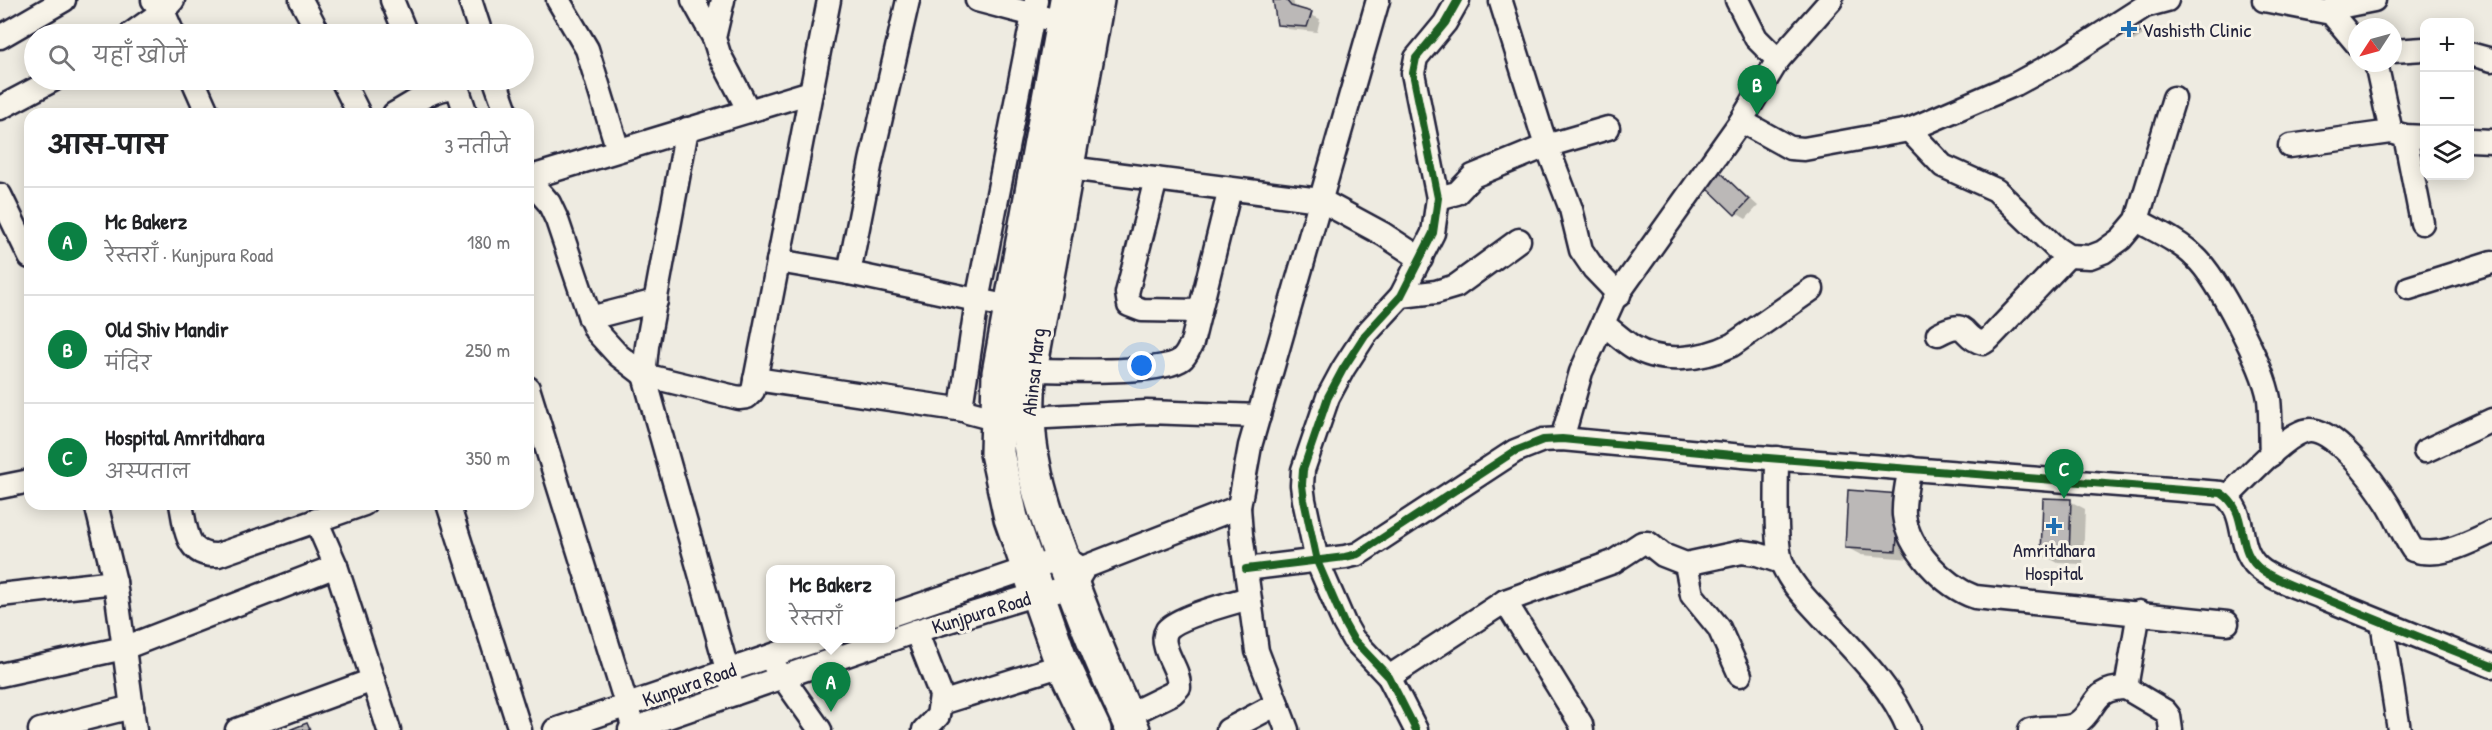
<!DOCTYPE html>
<html lang="hi">
<meta charset="utf-8">
<style>
:root{--surface:#fff;--page:#f6f6f6;--text:#202124;--muted:#757577;--line:#e0e0e0;--accent:#0b8043}
body{margin:0;font-family:"Patrick Hand","Playpen Sans Deva",sans-serif;background:var(--page);color:var(--text)}
.controls{position:absolute;right:18px;top:18px;display:grid;overflow:hidden;border-radius:12px;box-shadow:0 3px 15px #0003}
.controls button{width:54px;height:54px;display:grid;place-items:center;padding:0;border:0;border-bottom:2px solid var(--line);background:var(--surface);color:var(--text);font:30px sans-serif}
.compass{position:absolute;left:2348px;top:18px;width:54px;height:54px;border-radius:50%;background:var(--surface);box-shadow:0 3px 15px #0003;rotate:234deg}
.you{position:absolute;left:1142px;top:366px;width:21px;height:21px;margin:-15px;border:4px solid #fff;border-radius:50%;background:#1a73e8;box-shadow:0 0 0 9px #1a73e833}
.badge{display:grid;place-items:center;width:39px;height:39px;border-radius:50%;background:var(--accent);color:#fff;font-size:20px;font-weight:700}
.pin{position:absolute;translate:-50% -50px;filter:drop-shadow(0 2px 3px #0008)}
.pin::after{content:'';position:absolute;top:32px;width:21px;height:18px;background:inherit;clip-path:polygon(0 0,100% 0,50% 100%)}
.popup{position:absolute;left:766px;top:565px;width:129px;height:78px;box-sizing:border-box;display:grid;place-content:center;border-radius:12px;background:var(--surface);filter:drop-shadow(0 2px 4px #0005);font-size:20px;white-space:nowrap;color:var(--muted)}
.popup b{font-size:22px;color:var(--text)}
.popup::after{content:'';position:absolute;left:50%;top:100%;margin-left:-12px;border:12px solid transparent;border-top-color:var(--surface)}
.list{margin:0;padding:0;list-style:none}
h2{display:flex;justify-content:space-between;align-items:center;height:78px;margin:0;padding:0 24px;font-size:26px}
h2 small{font-size:20px;font-weight:400;color:var(--muted)}
.list li{display:grid;grid-template-columns:39px 1fr auto;gap:18px;align-items:center;box-sizing:border-box;height:108px;padding:0 24px;border-top:2px solid var(--line)}
.list b{display:block;font-size:22px;white-space:nowrap}
.list p{margin:0;font-size:20px;white-space:nowrap;color:var(--muted)}
.list em{font-size:20px;font-style:normal;color:var(--muted)}
.icon{flex:none;width:33px;height:33px;fill:none;stroke:currentColor;stroke-width:2;stroke-linecap:round;stroke-linejoin:round}
.map{position:relative;flex:none;width:2492px;height:730px;overflow:hidden}
.search{position:absolute;background:var(--surface);box-shadow:0 3px 15px #0003;left:24px;top:24px;width:510px;height:66px;display:flex;align-items:center;gap:15px;box-sizing:border-box;padding:0 21px;border-radius:33px;color:var(--muted);font-size:22px}
.panel{position:absolute;background:var(--surface);box-shadow:0 3px 15px #0003;left:24px;top:108px;width:510px;height:402px;border-radius:18px}
.map>svg:first-child{display:block}
.shadow{fill:#0003}
.building{fill:#bbb8b7;stroke:#22223b;stroke-width:1.5}
.lines{fill:none;stroke-linecap:round;stroke-linejoin:round}
.minor-casing{stroke:#22223b;stroke-width:27}
.highway-casing{stroke:#22223b;stroke-width:38}
.minor{stroke:#f7f3e8;stroke-width:22}
.highway{stroke:#f7f3e8;stroke-width:33}
.cycleway-casing{stroke:#f7f3e8;stroke-width:11}
.cycleway{stroke:#1b5e20;stroke-width:8}
.poi-dot{fill:#1f6fb2;stroke:#f7f3e8;stroke-width:2}
.labels{text-anchor:middle;dominant-baseline:central;stroke-width:6;stroke-linejoin:round;paint-order:stroke}
.poi-label{font-size:20px;fill:#22223b;stroke:#f7f3e8;text-anchor:start}
.street-label{font-size:20px;fill:#22223b;stroke:#f7f3e8}
</style>
<div class="map">
<svg width="2492" height="730" viewBox="0 0 2492 730">
<rect width="100%" height="100%" fill="#eeebe1"/>
<filter id="ink" filterUnits="userSpaceOnUse"><feTurbulence type="fractalNoise" baseFrequency=".0167" numOctaves="2"/><feDisplacementMap in="SourceGraphic" scale="12" xChannelSelector="R" yChannelSelector="G"/><feConvolveMatrix kernelMatrix="1 2 1 2 8 2 1 2 1" color-interpolation-filters="sRGB"/></filter>
<g filter="url(#ink)">
<g class="shadow">
<path d="M1275,0H1293L1295,8L1320,19L1317,32L1288,29L1279,24Z"/>
<path d="M2141,20L2148,32L2134,41L2130,39Z"/>
<path d="M1718,172L1727,178L1758,206L1746,219L1736,213Z"/>
<path d="M1900,495L1911,559L1861,555L1846,547Z"/>
<path d="M2070,501L2085,509L2083,564L2058,563L2043,555Z"/>
</g>
<g class="building">
<path d="M1273,0H1286L1291,6L1312,12L1307,27L1277,25Z"/>
<path d="M2136,16L2145,29L2129,40L2120,27Z"/>
<path d="M1718,170L1749,200L1735,215L1704,185Z"/>
<path d="M1848,490L1900,494L1896,551L1845,548Z"/>
<path d="M2043,498L2071,499L2069,557L2041,556Z"/>
<path d="M307,723L310,730H289Z"/>
</g>
<g class="lines">
<g class="minor-casing">
<g id="minor">
<path d="M153,0L163,11L173,34"/>
<path d="M301,0L319,34"/>
<path d="M392,0L406,34"/>
<path d="M470,0L481,34"/>
<path d="M558,0L587,49L618,150"/>
<path d="M693,0L714,38"/>
<path d="M723,0L714,38L719,54L749,111"/>
<path d="M977,0L1045,18"/>
<path d="M1737,0L1756,38L1778,60"/>
<path d="M2264,0L2331,13L2357,44"/>
<path d="M1501,2L1542,133L1571,209L1581,250L1594,269L1619,295"/>
<path d="M2334,8L2374,0"/>
<path d="M131,34L163,11L173,0"/>
<path d="M0,37L64,0"/>
<path d="M2393,51L2424,49"/>
<path d="M2470,54L2492,60"/>
<path d="M2376,63L2391,132L2405,136L2424,137"/>
<path d="M193,80L208,114"/>
<path d="M342,80L359,114"/>
<path d="M495,80L507,114"/>
<path d="M0,108L53,80"/>
<path d="M394,114C411,105 434,87 454,88L459,93L466,114"/>
<path d="M1741,121L1790,148L1804,149L1909,130L2016,84L2064,58L2145,6L2167,0"/>
<path d="M687,129L647,346L644,375L734,694"/>
<path d="M1909,130L1943,166L1996,190L2056,248L2068,256L2090,257L2103,252L2121,239L2137,220L2174,98"/>
<path d="M2405,136L2422,223"/>
<path d="M2470,140L2492,141"/>
<path d="M2290,146L2391,132"/>
<path d="M1053,166L1320,200L1383,234L1421,259"/>
<path d="M528,178L811,92"/>
<path d="M528,179L549,203L557,220L590,318L596,331L618,355L644,375L739,398L747,397L753,391L829,0"/>
<path d="M1156,179L1127,293L1129,305L1142,310L1200,311"/>
<path d="M0,195L30,257"/>
<path d="M1438,198L1457,193L1473,176L1546,146L1608,128"/>
<path d="M2137,220C2156,231 2179,241 2195,257C2218,278 2264,368 2269,399C2271,417 2270,436 2271,455"/>
<path d="M778,261L849,273L1024,310"/>
<path d="M849,273L871,161L908,0"/>
<path d="M2409,288L2492,262"/>
<path d="M1401,296L1436,292L1456,286L1519,240"/>
<path d="M590,318L656,301"/>
<path d="M1603,324C1613,331 1622,340 1633,347C1662,365 1703,359 1732,345L1812,289"/>
<path d="M1938,334C1971,317 1959,337 1983,343L1989,339L2068,256"/>
<path d="M1030,370C1060,370 1162,375 1182,359C1187,355 1189,348 1192,343L1230,189"/>
<path d="M755,379L964,410"/>
<path d="M528,388L634,729"/>
<path d="M1027,418L1147,412L1259,416"/>
<path d="M998,420L968,412L964,410L962,401L977,301L1036,0"/>
<path d="M1562,439L1581,372L1613,301L1741,121L1778,60L1831,0"/>
<path d="M2425,451L2492,420"/>
<path d="M1777,458C1777,482 1774,544 1782,563C1790,583 1806,599 1820,614C1852,649 1891,685 1909,730"/>
<path d="M1910,468C1907,483 1903,500 1904,515C1908,549 1944,586 1975,597L2227,623"/>
<path d="M0,487L30,481"/>
<path d="M2227,497C2246,479 2281,439 2304,431C2331,421 2376,485 2389,506C2398,521 2404,537 2413,550C2440,559 2468,543 2492,532"/>
<path d="M96,504L115,582L135,730"/>
<path d="M181,504C186,529 186,557 218,555L364,504"/>
<path d="M448,504L520,730"/>
<path d="M316,520L336,566L389,730"/>
<path d="M1686,564L1692,595L1719,628L1740,675"/>
<path d="M1085,567L1239,507"/>
<path d="M1246,569L1345,557L1358,554L1515,451L1543,440L1562,439L1743,456L2221,493C2252,513 2232,550 2263,571C2281,583 2305,590 2326,599C2381,622 2437,644 2492,666"/>
<path d="M0,595L115,582"/>
<path d="M1505,601L1581,724L1582,730"/>
<path d="M2139,612L2126,688L2165,711L2169,716L2171,730"/>
<path d="M891,615L1029,568L1062,559L1075,564"/>
<path d="M2382,622L2399,730"/>
<path d="M916,631L941,695L938,716L924,730"/>
<path d="M774,665L820,730"/>
<path d="M0,675L124,648L336,566"/>
<path d="M1389,677L1505,601L1613,562L1642,543H1648L1663,555L1686,564L1742,552L1757,554L1781,562"/>
<path d="M941,703L1063,665"/>
<path d="M1126,716L1173,693L1179,687C1179,671 1170,662 1166,648C1164,642 1164,635 1167,630C1177,617 1232,603 1249,598"/>
<path d="M40,730L132,707"/>
<path d="M237,730L373,680"/>
<path d="M555,730L823,638"/>
<path d="M630,730L916,631L1037,594L1073,587L1085,567"/>
<path d="M1228,730L1277,704"/>
<path d="M1287,730L1257,651L1241,534L1239,507L1250,446L1378,0"/>
<path d="M1416,730L1389,677L1353,639L1344,623L1317,561L1304,500L1302,485L1303,470L1328,397L1343,369L1365,335L1401,296L1433,233L1438,198L1413,73L1416,58L1445,23L1458,0"/>
<path d="M2030,730C2043,726 2066,730 2076,724C2098,710 2090,688 2126,688"/>
</g>
</g>
<g class="highway-casing">
<g id="highway">
<path d="M1067,0L999,373L997,453L1011,518L1060,658L1094,730"/>
<path d="M1097,0L1030,370C1020,451 1043,508 1071,582C1090,633 1110,681 1133,730"/>
</g>
</g>
<use href="#minor" class="minor"/>
<use href="#highway" class="highway"/>
<g class="cycleway-casing">
<g id="cycleway">
<path d="M1246,569L1345,557L1358,554L1515,451L1543,440L1562,439L1743,456L2221,493C2252,513 2232,550 2263,571C2281,583 2305,590 2326,599C2381,622 2437,644 2492,666"/>
<path d="M1416,730L1389,677L1353,639L1344,623L1317,561L1304,500L1302,485L1303,470L1328,397L1343,369L1365,335L1401,296L1433,233L1438,198L1413,73L1416,58L1445,23L1458,0"/>
</g>
</g>
<use href="#cycleway" class="cycleway"/>
</g>
</g>
<g class="poi-dot">
<path d="M2126 20h6v6h6v6h-6v6h-6v-6h-6v-6h6z"/>
<path d="M2051 517h6v6h6v6h-6v6h-6v-6h-6v-6h6z"/>
</g>
<g class="labels">
<g class="poi-label">
<text x="2142" y="29">Vashisth Clinic</text>
<text x="2054" y="549" text-anchor="middle">Amritdhara<tspan x="2054" dy="23">Hospital</tspan></text>
</g>
<g class="street-label">
<text transform="translate(1033 372) rotate(-84)">Ahinsa Marg</text>
<text transform="translate(981 612) rotate(-17)">Kunjpura Road</text>
<text transform="translate(689 684) rotate(-19)">Kunpura Road</text>
</g>
</g>
</svg>
<div class="controls">
<button>+</button>
<button>−</button>
<button><svg class="icon" aria-label="layers" viewBox="0 0 24 24"><path d="M12 4l9 5-9 5-9-5zM3 14l9 5 9-5"/></svg></button>
</div>
<svg class="compass" viewBox="-18 -18 36 36"><path d="M0-13l5 13h-10z" fill="#e53935"/><path d="M0 13l5-13h-10z" fill="#757577"/></svg>
<div class="you"></div>
<div class="pin badge" style="left:831px;top:712px">A</div>
<div class="popup"><b>Mc Bakerz</b>रेस्तराँ</div>
<div class="pin badge" style="left:1757px;top:115px">B</div>
<div class="pin badge" style="left:2064px;top:499px">C</div>
<div class="search"><svg class="icon" aria-label="search" viewBox="0 0 24 24"><circle cx="10" cy="10" r="6"/><path d="M15 15l6 6"/></svg>यहाँ खोजें</div>
<section class="panel">
<h2>आस-पास<small>3 नतीजे</small></h2>
<ul class="list">
<li><span class="badge">A</span><div><b>Mc Bakerz</b><p>रेस्तराँ · Kunjpura Road</p></div><em>180 m</em></li>
<li><span class="badge">B</span><div><b>Old Shiv Mandir</b><p>मंदिर</p></div><em>250 m</em></li>
<li><span class="badge">C</span><div><b>Hospital Amritdhara</b><p>अस्पताल</p></div><em>350 m</em></li>
</ul>
</section>
</div>
